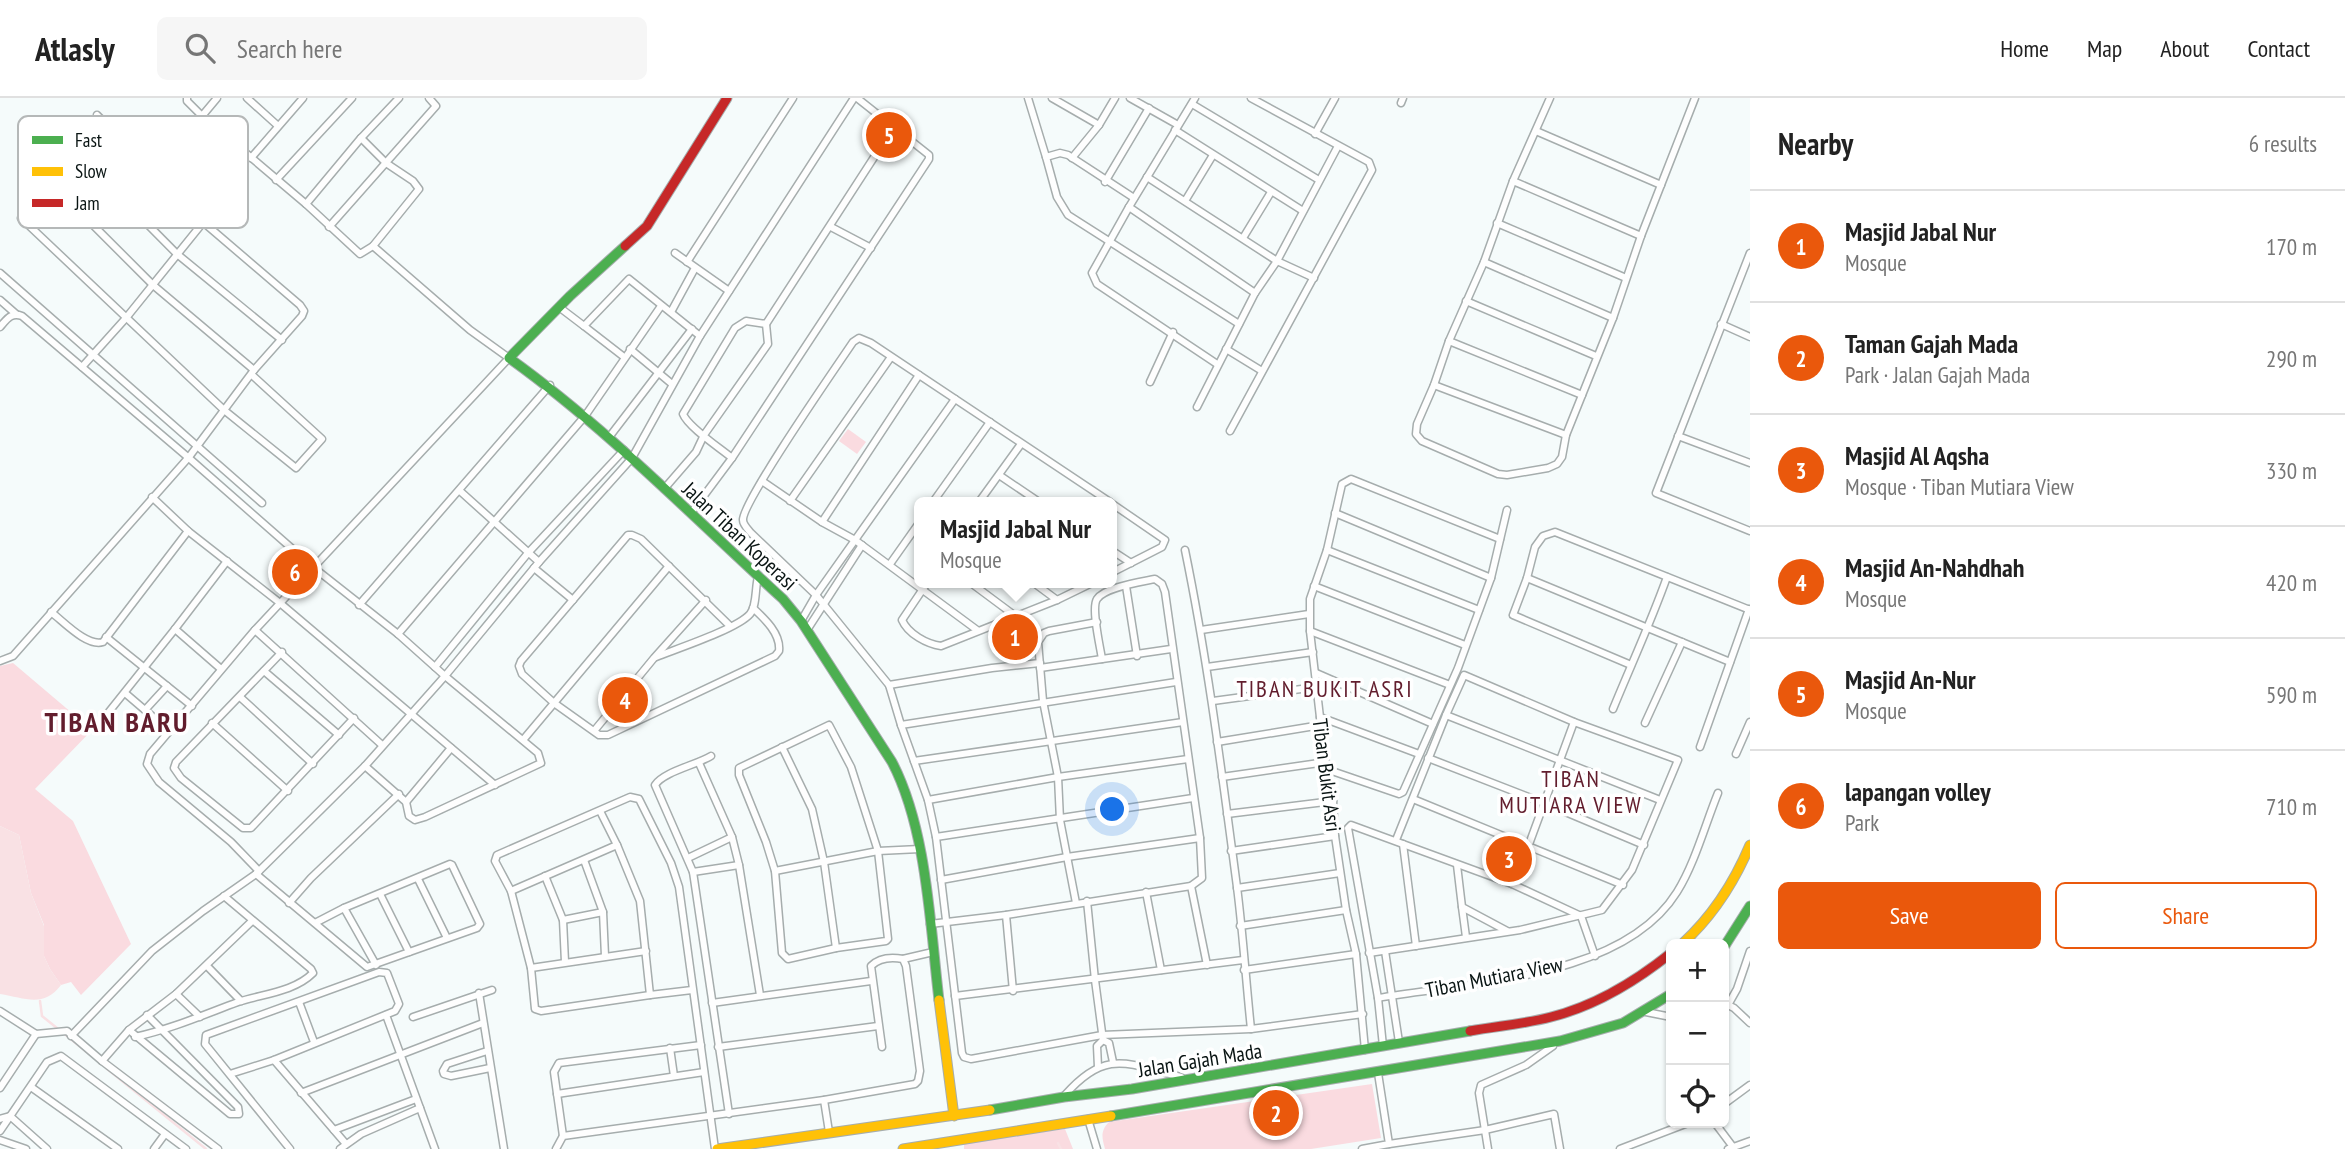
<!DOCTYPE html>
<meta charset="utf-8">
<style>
:root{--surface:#fff;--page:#f6f6f6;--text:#222;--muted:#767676;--line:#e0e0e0;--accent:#ea580c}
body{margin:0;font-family:"PT Sans Narrow",sans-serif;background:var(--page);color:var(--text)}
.controls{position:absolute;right:21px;bottom:21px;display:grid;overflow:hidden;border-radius:10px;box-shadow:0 2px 5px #0004}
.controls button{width:63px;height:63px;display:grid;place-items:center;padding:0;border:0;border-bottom:2px solid var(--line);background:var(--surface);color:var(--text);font:35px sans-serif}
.you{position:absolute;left:1113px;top:712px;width:24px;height:24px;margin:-18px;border:5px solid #fff;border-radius:50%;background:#1a73e8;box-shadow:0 0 0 10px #1a73e833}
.badge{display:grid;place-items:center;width:46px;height:46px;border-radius:50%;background:var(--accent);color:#fff;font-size:23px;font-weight:700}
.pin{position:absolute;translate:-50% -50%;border:4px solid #fff;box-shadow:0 2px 7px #0006}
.popup{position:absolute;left:914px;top:399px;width:203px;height:91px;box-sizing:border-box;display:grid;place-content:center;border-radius:10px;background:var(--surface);filter:drop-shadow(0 2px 5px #0005);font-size:23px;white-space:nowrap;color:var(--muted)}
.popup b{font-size:26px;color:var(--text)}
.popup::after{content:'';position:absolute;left:50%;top:100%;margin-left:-14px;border:14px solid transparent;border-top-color:var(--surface)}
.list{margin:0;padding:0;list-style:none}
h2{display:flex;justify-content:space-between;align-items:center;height:91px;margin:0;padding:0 28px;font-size:30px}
h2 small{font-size:23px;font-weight:400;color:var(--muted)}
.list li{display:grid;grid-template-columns:46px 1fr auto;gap:21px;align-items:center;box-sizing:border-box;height:112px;padding:0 28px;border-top:2px solid var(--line)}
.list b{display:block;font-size:26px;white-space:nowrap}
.list p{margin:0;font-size:23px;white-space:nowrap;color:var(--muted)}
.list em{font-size:23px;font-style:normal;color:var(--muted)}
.actions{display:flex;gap:14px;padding:21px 28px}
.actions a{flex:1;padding:16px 0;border:2px solid var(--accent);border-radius:10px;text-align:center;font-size:24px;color:var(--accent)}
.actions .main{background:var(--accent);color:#fff}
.icon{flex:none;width:38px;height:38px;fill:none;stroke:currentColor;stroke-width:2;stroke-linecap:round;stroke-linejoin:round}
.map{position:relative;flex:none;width:1750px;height:1051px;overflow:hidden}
header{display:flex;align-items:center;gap:42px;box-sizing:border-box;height:98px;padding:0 35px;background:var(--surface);border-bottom:2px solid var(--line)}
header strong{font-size:33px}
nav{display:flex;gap:38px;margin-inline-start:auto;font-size:24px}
.search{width:490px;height:63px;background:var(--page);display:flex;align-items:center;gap:18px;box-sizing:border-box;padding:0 24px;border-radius:10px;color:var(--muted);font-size:26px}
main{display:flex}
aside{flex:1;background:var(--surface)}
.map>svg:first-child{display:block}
.green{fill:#fadbe0}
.water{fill:#f9e1e4}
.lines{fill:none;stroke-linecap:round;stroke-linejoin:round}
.stream{stroke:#f9e1e4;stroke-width:2.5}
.street-casing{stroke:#a6adad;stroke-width:9}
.fast-casing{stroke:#a6adad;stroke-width:11}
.slow-casing{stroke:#a6adad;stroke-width:11}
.jam-casing{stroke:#a6adad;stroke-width:11}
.street{stroke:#fefefe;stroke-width:6}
.fast{stroke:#4caf50;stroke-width:9}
.slow{stroke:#ffc107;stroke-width:9}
.jam{stroke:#c62828;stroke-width:9}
.labels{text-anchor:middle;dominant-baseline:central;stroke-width:7;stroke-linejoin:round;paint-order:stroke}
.street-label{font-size:21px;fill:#091413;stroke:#fff}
.neighbourhood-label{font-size:23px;letter-spacing:2px;fill:#621d2d;stroke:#fff}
.district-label{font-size:28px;font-weight:bold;letter-spacing:2px;fill:#621d2d;stroke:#fff}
.key{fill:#fff;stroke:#b5b8b8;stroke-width:2}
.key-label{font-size:19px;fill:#091413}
</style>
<header>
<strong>Atlasly</strong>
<div class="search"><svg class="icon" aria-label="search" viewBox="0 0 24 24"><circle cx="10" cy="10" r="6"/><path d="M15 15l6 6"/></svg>Search here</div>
<nav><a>Home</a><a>Map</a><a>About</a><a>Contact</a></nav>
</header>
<main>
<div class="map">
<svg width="1750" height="1051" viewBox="0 0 1750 1051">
<rect width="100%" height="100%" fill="#f5fbfb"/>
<g class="green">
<path d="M848,331L866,344L857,356L839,343Z"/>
<path d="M13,565L92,632L35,691L73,723L131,846L81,897L71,884L61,887L50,871L44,858V827L31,795L19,737L0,728V568Z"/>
<path d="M1372,986L1381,1040L1311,1051H1105C1102,1040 1100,1033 1109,1024Z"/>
<path d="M1065,1031L1073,1051H964V1045Z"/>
</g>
<path class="water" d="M0,728L19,737L31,795L44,828V858L50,871L61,887C44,910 25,900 0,896Z"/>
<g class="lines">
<g class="stream">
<path d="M40,903L42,918L93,959"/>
<path d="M106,970L206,1051"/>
<path d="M1058,1045L1061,1051"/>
</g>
<g class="street-casing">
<g id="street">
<path d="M187,0V3L202,18L306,106L360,156L373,148L419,91L413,83L386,65L361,40"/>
<path d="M247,0L277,27"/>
<path d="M1028,0L1046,59"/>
<path d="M1052,0L1099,27"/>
<path d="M1130,0L1178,27"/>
<path d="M1195,0L1129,109L1092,175L1097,186L1217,266"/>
<path d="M1550,0L1513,83L1484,164L1449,243L1434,287L1417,326L1416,336L1422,343L1498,376L1507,377L1548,370L1557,366L1562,359L1566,337L1613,220L1641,138L1695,0"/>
<path d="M1401,5L1403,0"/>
<path d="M1192,6L1319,82"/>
<path d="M97,17L203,124L300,207L304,213L302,218L254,272"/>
<path d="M202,18L217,0"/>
<path d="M1175,32L1303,113"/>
<path d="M1536,33L1661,87"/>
<path d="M1315,36L1335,0"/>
<path d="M69,47L177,156L282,242"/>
<path d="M251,60L303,0"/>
<path d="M1072,60L1099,27L1115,0"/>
<path d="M1147,79L1277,163L1314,180"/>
<path d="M276,82L352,0"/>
<path d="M1513,83L1641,138"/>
<path d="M1105,84L1149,10"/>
<path d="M1134,100L1068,57L1060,55L1046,59L1057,99L1068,117L1239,226"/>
<path d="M1185,103L1213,57"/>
<path d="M306,106L361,40L399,0"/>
<path d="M1129,109L1255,195"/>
<path d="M21,120L224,312L296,370L322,341L252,277"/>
<path d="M1497,125L1626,180"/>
<path d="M329,129L436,8L429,0"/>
<path d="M831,129L871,150"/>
<path d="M1243,140L1271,94"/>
<path d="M675,155L729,193"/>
<path d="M1750,155L1656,395L1750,433"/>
<path d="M687,164L793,0"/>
<path d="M1484,164L1613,220"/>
<path d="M0,175L262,405"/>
<path d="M0,202L16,216"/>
<path d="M1466,203L1596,258"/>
<path d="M559,209L584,228L629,181L700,238"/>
<path d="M671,214L695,170"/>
<path d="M766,226L893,30"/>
<path d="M1721,226L1750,239"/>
<path d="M584,228L624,259"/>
<path d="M0,229C7,221 11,214 22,218L190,361L313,469L398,536L445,578L538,655L541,665L425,719L415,722L409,718L406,704L365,668"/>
<path d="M1449,243L1582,297"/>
<path d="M630,251L672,286"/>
<path d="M1226,251L1262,273"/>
<path d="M82,269L126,220L226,96"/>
<path d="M1150,284L1173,234"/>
<path d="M1434,287L1566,337"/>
<path d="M1197,309L1255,195L1277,163L1338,48"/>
<path d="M1230,333L1372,72L1369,64L1251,0"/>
<path d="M610,338L692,231"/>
<path d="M1678,338L1750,365"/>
<path d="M999,377L1039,404"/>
<path d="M762,383L822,424L855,442L977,532"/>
<path d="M664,391L696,354L704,337L768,246L766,226L746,223L735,230L683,316C688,329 720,350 732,360"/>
<path d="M460,393L539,464"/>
<path d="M152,399L188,433L280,505L495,687"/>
<path d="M790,403L891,259"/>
<path d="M933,404L990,324"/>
<path d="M979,404L1021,346"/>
<path d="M1110,404L871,245L859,240L853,244C837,268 742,404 743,422C743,427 748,431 751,435L816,497L889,587L901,627L928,702L936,739L962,955L964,959L971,961L1102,937L1251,931L1363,916"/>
<path d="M1111,405L1165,442L1162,449L1111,475"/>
<path d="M691,415L732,360L929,61V57L857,0"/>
<path d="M1335,415L1491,480"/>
<path d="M822,424L919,277"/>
<path d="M1111,452L1131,465"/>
<path d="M1185,452C1208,564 1222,676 1237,789C1243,836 1246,884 1251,931"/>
<path d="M1327,452L1479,512"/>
<path d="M890,466L919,425"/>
<path d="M534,470L573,502"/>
<path d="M1527,480L1730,564"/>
<path d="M927,485L902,522C908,536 927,546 941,548L1057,502L1092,485"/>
<path d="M971,485L1014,517"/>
<path d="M1034,485L1057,502"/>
<path d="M1126,488L1137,558"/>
<path d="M1314,488L1465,547"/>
<path d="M359,507L550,287"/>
<path d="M51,514C64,524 87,549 103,544L188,433"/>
<path d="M801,523L816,497L955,301"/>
<path d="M730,528L641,441L632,437H628L521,563L519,568L522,576L554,605L599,637H608L775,558L779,553C781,536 765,521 753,510"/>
<path d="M175,531L221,571"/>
<path d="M255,532L382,647"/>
<path d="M807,532L862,447"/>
<path d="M1201,532L1309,516"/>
<path d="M1310,533L1450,587"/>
<path d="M398,536L585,318L661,208"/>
<path d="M106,539L192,608"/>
<path d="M282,554L176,664L174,670L181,680L243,730H251L354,620"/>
<path d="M656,559C676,551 737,531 750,516C757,508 755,489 758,479"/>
<path d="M0,563L13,558L189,359L254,272L153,187L50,84"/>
<path d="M1631,567L1513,517L1527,480L1535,449L1543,438L1555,434L1750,512"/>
<path d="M435,569L528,455L624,352"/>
<path d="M1207,569L1313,554"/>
<path d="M1040,570L1171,551"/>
<path d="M264,573L339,637"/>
<path d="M1316,575L1433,626"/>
<path d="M889,587L992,570L1040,565"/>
<path d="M125,595L159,624"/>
<path d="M240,599L313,666"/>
<path d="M1213,603L1316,589"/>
<path d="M1613,611C1631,567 1651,524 1667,479"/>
<path d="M145,612L167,588"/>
<path d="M108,615L175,531L227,463"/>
<path d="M1320,619L1419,656"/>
<path d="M212,625L288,693"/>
<path d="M1645,625L1682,544"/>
<path d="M829,627L851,669L878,753L888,841L886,843L836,850L788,861L782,855L775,773L766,744L739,677V670Z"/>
<path d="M901,627L1176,584"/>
<path d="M594,633L654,560L706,502"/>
<path d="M523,642L669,468"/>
<path d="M1217,644L1321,627"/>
<path d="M782,649L812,711L824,764L836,850"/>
<path d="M1700,649L1749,511"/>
<path d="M1736,656L1750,624"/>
<path d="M711,658C696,667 663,674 655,687L693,774L729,1016"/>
<path d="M1428,660L1544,705L1644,747"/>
<path d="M914,663L1183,624"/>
<path d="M699,665L732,739L739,767L760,897"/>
<path d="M1326,671L1399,696L1403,694L1458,570L1491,480L1507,412"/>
<path d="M1222,679L1326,664"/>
<path d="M1413,701L1623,787"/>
<path d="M928,702L1058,679L1188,661"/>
<path d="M406,704L451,650"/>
<path d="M600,713L617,747L640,803L650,897L692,892"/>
<path d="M1227,716L1333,703"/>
<path d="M936,739L1193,700"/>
<path d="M1396,742L1446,617L1660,702"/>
<path d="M1403,746L1416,848"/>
<path d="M1231,753L1335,738"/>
<path d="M688,760L732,739"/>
<path d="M584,762L603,814L605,858"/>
<path d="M1457,767L1462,809L1507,833"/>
<path d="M259,773L231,744L159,684L147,666L150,656L255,532L509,260L470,232L373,148"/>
<path d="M775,773L878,753L920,751"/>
<path d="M693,774L739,767"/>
<path d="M256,776L367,869L477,830L480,826L452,767L450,766L344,810L315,825"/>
<path d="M545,778L563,822L565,864"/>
<path d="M418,781L447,840"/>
<path d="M941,782L1067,759L1200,740"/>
<path d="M1512,786L1528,749L1574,624"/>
<path d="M1191,788L1207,867"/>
<path d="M1237,790L1340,775"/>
<path d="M511,793L617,747"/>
<path d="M1146,794L1161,872"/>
<path d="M380,796L409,854"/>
<path d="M1087,803L1095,882L1103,942L1109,945L1113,964"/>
<path d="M289,805L311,780L399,696"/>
<path d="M1076,805L1060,722L1058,679L1043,603L1038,544L1044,535L1049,533L1097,524"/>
<path d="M1462,809L1466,839"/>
<path d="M344,810L376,867"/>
<path d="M1006,817L1013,893"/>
<path d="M563,822L603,814"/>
<path d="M930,826L1006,817L1191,788L1202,780L1200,740L1165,494L1162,486L1155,481C1141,484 1105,489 1097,501C1091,510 1100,548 1102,561"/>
<path d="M1240,828L1346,812"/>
<path d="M1385,853L1399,944"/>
<path d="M1369,855L1520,832L1602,812L1632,772L1678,662L1574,624L1464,577L1446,617"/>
<path d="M903,861L933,854"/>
<path d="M207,868L241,903"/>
<path d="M531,870L646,853"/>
<path d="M1244,872L1356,856"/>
<path d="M479,895L504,1051"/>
<path d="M176,896L200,919"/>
<path d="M650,897L541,913L535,911L531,870L511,793L495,763L497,757L630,699L639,701L671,765L679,789L715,1051"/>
<path d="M955,898L1243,862"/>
<path d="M1378,900C1470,884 1623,881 1677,794C1695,765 1705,727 1718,695"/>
<path d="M299,904L314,944"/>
<path d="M712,905L871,883"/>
<path d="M1724,905L1734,910L1750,925"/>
<path d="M1728,907L1737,891L1750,853"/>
<path d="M0,913L36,936L67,933L102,963L218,1051"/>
<path d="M1646,914L1671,919"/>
<path d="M386,917L435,1051"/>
<path d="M413,919L492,892"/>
<path d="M129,932L230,1016H239L238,1009L147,917"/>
<path d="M71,938L152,853L203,813L256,776L365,668L445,578L539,464L632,360L700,238L854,0"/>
<path d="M135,939C171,931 203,917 238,904C262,896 294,894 313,875L311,871L224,798"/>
<path d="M1383,948L1378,900L1348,730L1351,727L1512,786L1581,818L1595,858"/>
<path d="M718,949L878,928"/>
<path d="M670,950L674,978"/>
<path d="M1365,952L1356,856L1346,812L1335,738L1333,703L1326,671L1310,533V501L1327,452L1342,386L1351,381L1500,441"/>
<path d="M487,953L447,966L443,973L444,976L451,978L490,970"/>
<path d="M274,962L346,1046"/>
<path d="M102,963L129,932L176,896L252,823"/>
<path d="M1098,969L1097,948L1103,942"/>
<path d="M230,976L274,962L395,913L399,906L387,875L379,874L206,937L205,946L290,1051"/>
<path d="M31,989L118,1051"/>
<path d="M0,990L36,936"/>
<path d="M301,995L483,925"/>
<path d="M557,996L704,974"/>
<path d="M1065,997C1106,950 1128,966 1181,979"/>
<path d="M824,1002L829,1034"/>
<path d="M1724,1006L1750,987"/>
<path d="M0,1021L10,1018L47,1051"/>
<path d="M1088,1021L1097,1051"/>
<path d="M1715,1025L1733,1049"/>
<path d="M334,1032L416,1001"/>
<path d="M0,1033L47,964L61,958L186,1051"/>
<path d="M563,1038L554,974L559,965L701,947"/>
<path d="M0,1042L26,1051"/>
<path d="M1389,1046L1485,1032L1554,1016L1560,1051"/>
<path d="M154,1051L165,1036"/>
<path d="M340,1051L361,1036L420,1010"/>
<path d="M556,1051L563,1038L824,1002L915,986L918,983L920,973L906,868L903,861C892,859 879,860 871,868L882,949"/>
<path d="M1362,1051L1389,1046L1378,975"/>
<path d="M1488,1051L1479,995L1481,987L1526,967L1553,948"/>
<path d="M1620,1051L1688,1025"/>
<path d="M1728,1051L1750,1043"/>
</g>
</g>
<g class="fast-casing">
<g id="fast">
<path d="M625,148L570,198L509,260C608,331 693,419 783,501L801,523L892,664C927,731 930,827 939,902"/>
<path d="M1724,849L1750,808"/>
<path d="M990,1012L1064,999L1132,991L1470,933"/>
<path d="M1111,1018L1560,943L1623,925L1671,896"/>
</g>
</g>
<g class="slow-casing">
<g id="slow">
<path d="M1682,846C1713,818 1734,785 1750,747"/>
<path d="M939,902L954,1018"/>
<path d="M717,1051L990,1012"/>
<path d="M903,1051L1111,1018"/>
</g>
</g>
<g class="jam-casing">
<g id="jam">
<path d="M625,148L647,128L727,0"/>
<path d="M1470,933C1497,928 1525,926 1551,919C1595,908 1636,883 1671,855"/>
</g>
</g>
<use href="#street" class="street"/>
<use href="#fast" class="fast"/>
<use href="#slow" class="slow"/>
<use href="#jam" class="jam"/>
</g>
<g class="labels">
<g class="street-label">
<text transform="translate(740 438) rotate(43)">Jalan Tiban Koperasi</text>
<text transform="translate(1327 677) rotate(83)">Tiban Bukit Asri</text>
<text transform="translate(1494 879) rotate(-11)">Tiban Mutiara View</text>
<text transform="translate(1200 962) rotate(-9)">Jalan Gajah Mada</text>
</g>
<g class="neighbourhood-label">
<text x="1325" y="590">TIBAN BUKIT ASRI</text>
<text x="1571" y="680">TIBAN<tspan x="1571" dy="26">MUTIARA VIEW</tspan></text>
</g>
<g class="district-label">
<text x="117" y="623">TIBAN BARU</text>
</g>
</g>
<rect x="18" y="18" width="230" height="112" rx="10" class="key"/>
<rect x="32" y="38" width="31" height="8" fill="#4caf50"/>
<rect x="32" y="69" width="31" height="9" fill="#ffc107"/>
<rect x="32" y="101" width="31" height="8" fill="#c62828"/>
<g class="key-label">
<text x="75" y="49">Fast</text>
<text x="75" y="80">Slow</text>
<text x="75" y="112">Jam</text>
</g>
</svg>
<div class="controls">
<button>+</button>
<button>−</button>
<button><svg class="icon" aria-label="locate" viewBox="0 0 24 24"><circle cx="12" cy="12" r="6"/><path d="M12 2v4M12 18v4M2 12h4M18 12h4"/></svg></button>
</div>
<div class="you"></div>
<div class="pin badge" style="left:1015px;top:539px">1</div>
<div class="popup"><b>Masjid Jabal Nur</b>Mosque</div>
<div class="pin badge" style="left:1276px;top:1015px">2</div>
<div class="pin badge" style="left:1509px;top:761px">3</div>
<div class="pin badge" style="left:625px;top:602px">4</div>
<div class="pin badge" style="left:889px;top:37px">5</div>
<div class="pin badge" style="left:295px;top:474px">6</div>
</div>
<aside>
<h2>Nearby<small>6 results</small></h2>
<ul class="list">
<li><span class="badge">1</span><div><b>Masjid Jabal Nur</b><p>Mosque</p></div><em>170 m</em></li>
<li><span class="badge">2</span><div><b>Taman Gajah Mada</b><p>Park · Jalan Gajah Mada</p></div><em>290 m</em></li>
<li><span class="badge">3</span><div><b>Masjid Al Aqsha</b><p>Mosque · Tiban Mutiara View</p></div><em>330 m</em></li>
<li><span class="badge">4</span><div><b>Masjid An-Nahdhah</b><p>Mosque</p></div><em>420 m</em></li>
<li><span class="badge">5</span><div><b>Masjid An-Nur</b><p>Mosque</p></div><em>590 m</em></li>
<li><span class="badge">6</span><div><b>lapangan volley</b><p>Park</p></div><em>710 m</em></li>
</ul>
<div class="actions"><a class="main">Save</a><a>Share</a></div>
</aside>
</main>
